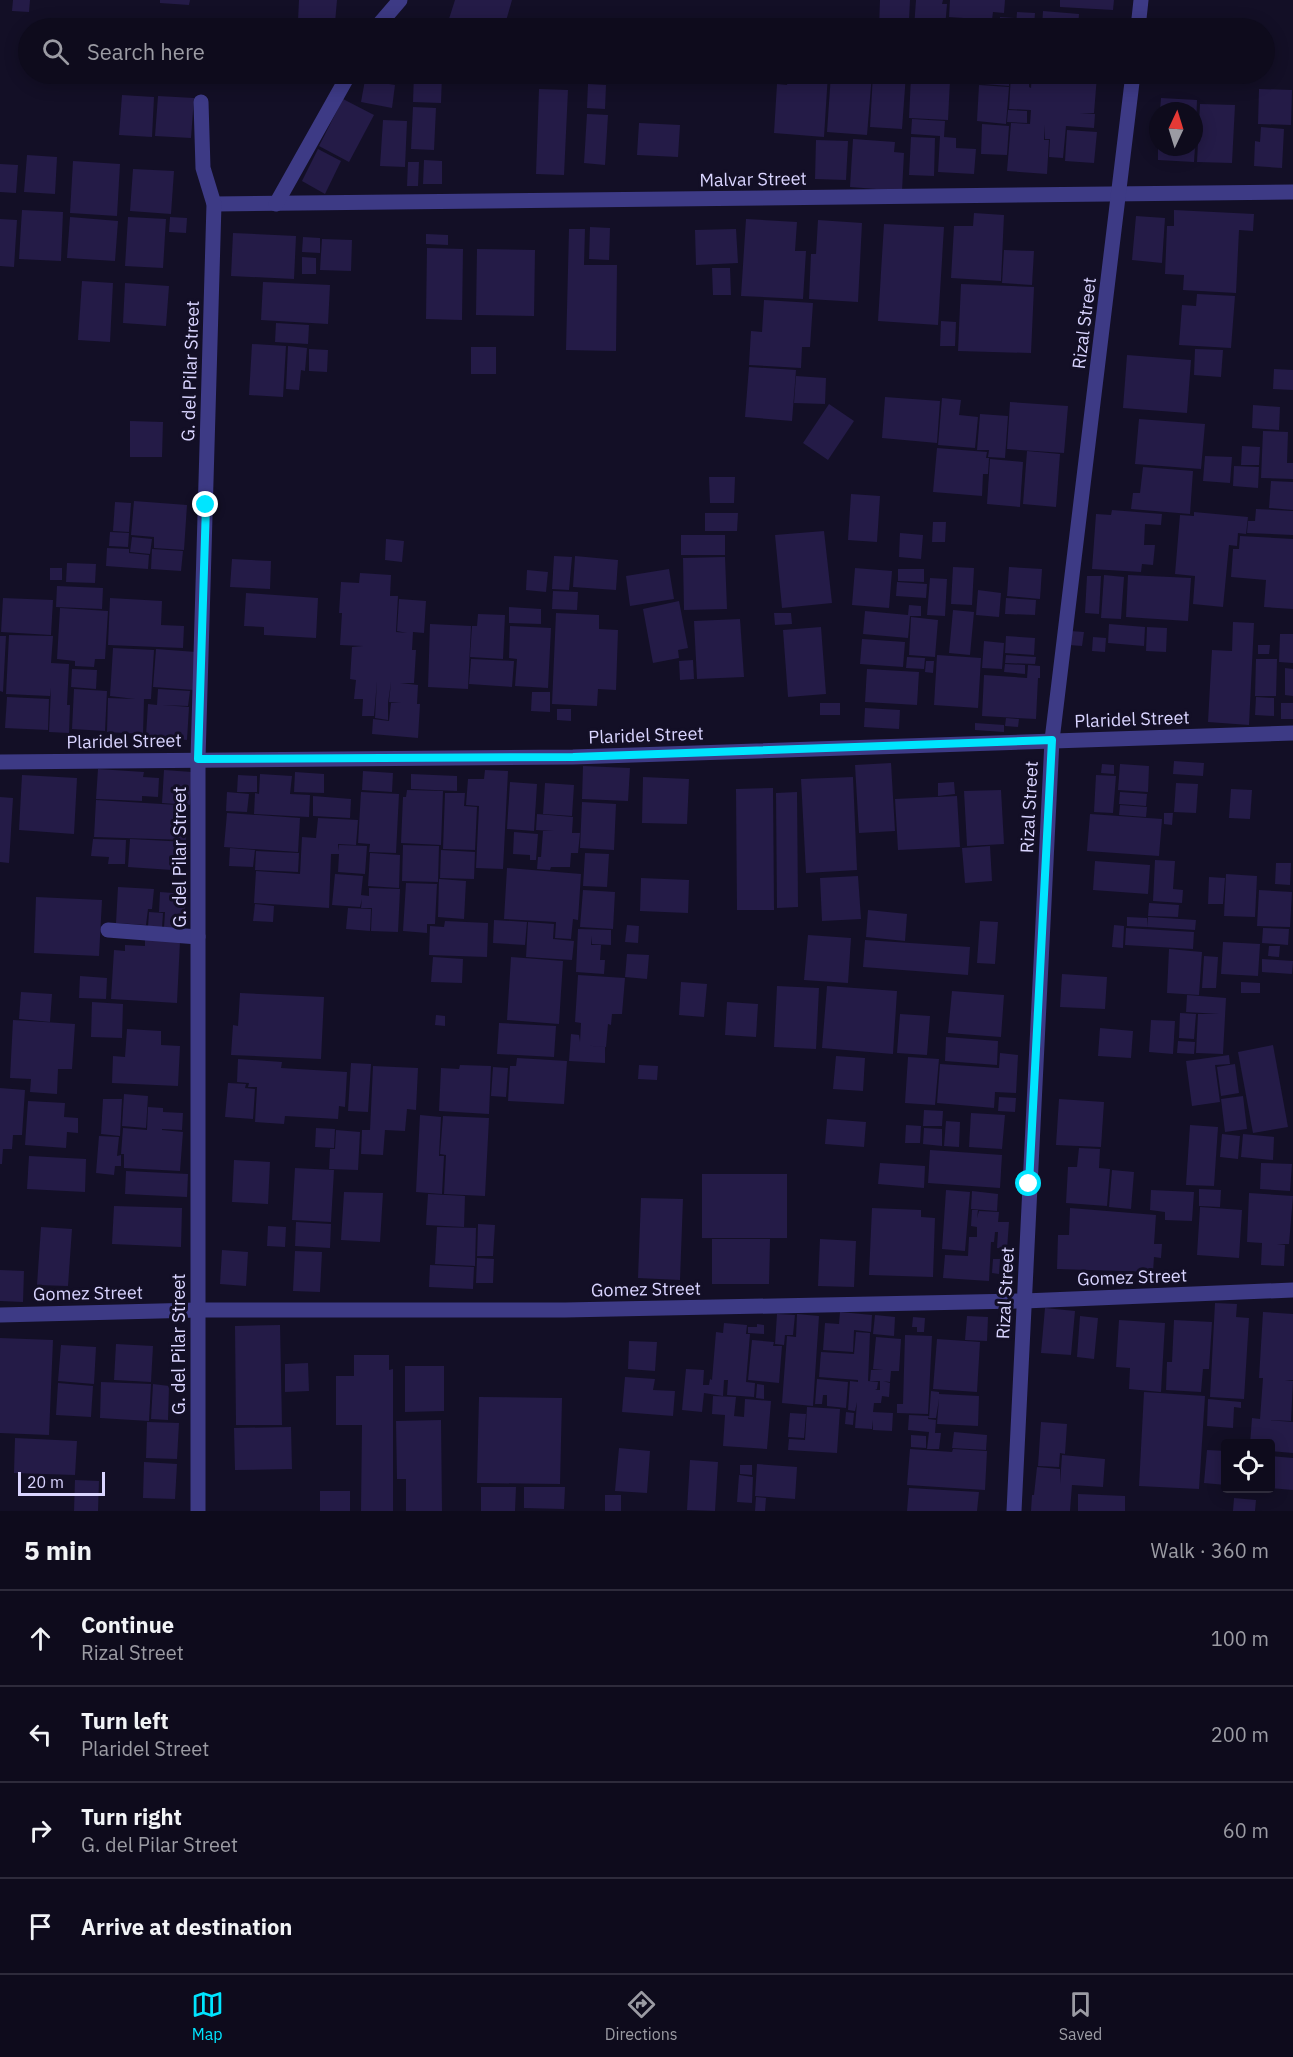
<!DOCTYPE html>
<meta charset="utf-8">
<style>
:root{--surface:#0e0b1c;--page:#171425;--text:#f1f3f6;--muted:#9b9ba3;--line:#2e2b3b;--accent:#00e5ff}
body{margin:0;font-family:"IBM Plex Sans",sans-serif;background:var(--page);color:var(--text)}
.controls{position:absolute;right:18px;bottom:18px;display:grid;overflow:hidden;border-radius:6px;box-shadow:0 3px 15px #0003}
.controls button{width:54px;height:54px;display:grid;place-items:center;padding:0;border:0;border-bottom:2px solid var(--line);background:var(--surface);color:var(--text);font:30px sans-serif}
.compass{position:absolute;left:1149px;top:102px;width:54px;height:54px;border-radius:50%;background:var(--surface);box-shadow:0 3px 15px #0003;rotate:4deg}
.scale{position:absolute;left:18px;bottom:15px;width:87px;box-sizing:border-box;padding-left:6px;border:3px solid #d9d4ff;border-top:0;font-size:16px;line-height:21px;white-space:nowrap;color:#d9d4ff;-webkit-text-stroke:4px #130f26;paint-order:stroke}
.stop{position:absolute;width:18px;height:18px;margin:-14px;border:4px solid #00e5ff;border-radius:50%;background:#fff}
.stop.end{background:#00e5ff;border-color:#fff;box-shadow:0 2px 6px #0008}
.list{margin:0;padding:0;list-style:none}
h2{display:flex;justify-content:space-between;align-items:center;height:78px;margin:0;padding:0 24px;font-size:26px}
h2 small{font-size:20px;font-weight:400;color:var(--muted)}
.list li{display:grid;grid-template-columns:39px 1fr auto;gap:18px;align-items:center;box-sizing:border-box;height:96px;padding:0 24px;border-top:2px solid var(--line)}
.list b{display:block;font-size:22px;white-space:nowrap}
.list p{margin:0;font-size:20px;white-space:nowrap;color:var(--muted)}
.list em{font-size:20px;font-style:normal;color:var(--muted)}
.icon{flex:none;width:33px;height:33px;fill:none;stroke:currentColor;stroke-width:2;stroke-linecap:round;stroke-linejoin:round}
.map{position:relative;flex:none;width:1293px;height:1511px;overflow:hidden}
.search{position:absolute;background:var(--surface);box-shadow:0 3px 15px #0003;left:18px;right:18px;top:18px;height:66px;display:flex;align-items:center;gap:15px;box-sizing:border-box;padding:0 21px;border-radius:33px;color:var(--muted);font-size:22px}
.sheet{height:462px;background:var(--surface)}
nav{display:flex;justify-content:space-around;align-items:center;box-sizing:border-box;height:84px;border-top:2px solid var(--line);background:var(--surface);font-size:16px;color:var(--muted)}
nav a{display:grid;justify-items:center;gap:3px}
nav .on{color:var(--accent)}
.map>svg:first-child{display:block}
.building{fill:#241b47}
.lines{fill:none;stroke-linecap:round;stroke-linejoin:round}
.minor{stroke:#3d3a85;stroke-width:15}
.route{stroke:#00e5ff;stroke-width:8}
.labels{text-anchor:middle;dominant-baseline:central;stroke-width:6;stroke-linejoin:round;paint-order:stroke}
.street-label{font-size:18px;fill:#d9d4ff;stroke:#130f26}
</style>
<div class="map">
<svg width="1293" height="1511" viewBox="0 0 1293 1511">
<rect width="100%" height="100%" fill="#130f26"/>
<g class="building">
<path d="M13,0H30L29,12L12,11Z"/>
<path d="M160,0H190L189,5L160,3Z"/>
<path d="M299,0H337L335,23L298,21Z"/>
<path d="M455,0H512L504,28H472L448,22Z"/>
<path d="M880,0H910L909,20L898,19L897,28L879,27Z"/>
<path d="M916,0H943L942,4H947L945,28H914Z"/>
<path d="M950,0H1005L1004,13L993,12L992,20L949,17Z"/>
<path d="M1060,0H1114L1113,10L1060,7Z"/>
<path d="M1043,11L1079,14L1078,28H1042Z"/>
<path d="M1017,12L1035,13L1034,27L1016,25Z"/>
<path d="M1000,17L1015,18L1014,28H990V22L1000,23Z"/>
<path d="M949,18L983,21V28H949Z"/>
<path d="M279,74H297L296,82L278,78Z"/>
<path d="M414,74L442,75L441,103L413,102Z"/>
<path d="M788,74H828L824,137L774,133L777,84L787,85Z"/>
<path d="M831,74H872L867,135L827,132Z"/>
<path d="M873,74H906L902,129L870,127Z"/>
<path d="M973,74H1009V86L972,83Z"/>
<path d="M1011,74H1029V87L1031,88L1032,74L1097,76L1094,113H1080L1095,114L1094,128L1066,126L1063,158L1049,157L1050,139H1045V125L1044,140H1049L1047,174L1007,171L1011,123L1030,124L1031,110L1009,109Z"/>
<path d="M911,77L950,80L948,120L909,118Z"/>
<path d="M365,80L395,85L392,108L361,102Z"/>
<path d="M588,84L606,85L605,109L587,108Z"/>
<path d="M979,85L1009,87L1006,124L977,121Z"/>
<path d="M539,89L568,90L564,175L536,174Z"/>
<path d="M1259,89L1292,90L1291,125L1258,124Z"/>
<path d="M122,95L154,97L152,137L119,135Z"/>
<path d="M158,96L194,98L191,138L155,136Z"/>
<path d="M1161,98L1197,100L1196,129H1194V111H1160Z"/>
<path d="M343,99L374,115L349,162L319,146Z"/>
<path d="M1200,104L1235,105L1232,163L1197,162Z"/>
<path d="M413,107L436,108L434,150L411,149Z"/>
<path d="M1008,110L1027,111V123L1007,122Z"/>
<path d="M587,114L608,115L605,165L584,163Z"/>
<path d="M912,119L945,121L944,137L956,138V148L976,149L974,174L938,172L940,136L911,134Z"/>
<path d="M383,120L407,121L405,167L380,166Z"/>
<path d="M639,123L680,125L678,157L637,155Z"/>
<path d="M982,124L1009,126L1007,155L981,154Z"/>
<path d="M1261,127L1284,129L1282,168L1254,166L1255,141L1260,142Z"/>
<path d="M1067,130L1097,132L1094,163L1065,161Z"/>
<path d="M911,137L935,138L934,176L909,175Z"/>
<path d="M853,139L895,142L894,152L904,153L902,191L850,187Z"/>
<path d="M816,140L848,141L846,180L815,179Z"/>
<path d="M1158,147H1195L1194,162L1158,160Z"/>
<path d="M318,149L341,161L325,194L302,181Z"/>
<path d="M27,155L57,157L55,194L24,192Z"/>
<path d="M424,160L442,161V184H423Z"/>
<path d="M73,161L120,164L117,216L70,213Z"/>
<path d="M408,162H419L418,186H407Z"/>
<path d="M0,164L18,165L16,193L0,192Z"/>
<path d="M133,169L174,171L171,214L130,211Z"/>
<path d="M22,210L63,212L61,261L19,259Z"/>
<path d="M1174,210L1254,214L1253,231L1239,230L1236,293L1183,290L1184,275L1165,274L1167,226H1174Z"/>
<path d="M974,213L1004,215L1001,281L951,278L954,226H973Z"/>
<path d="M1136,216L1165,218L1162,263L1132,260Z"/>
<path d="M70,217L118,221L115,261L67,258Z"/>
<path d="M128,217L166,219L163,268L125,266Z"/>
<path d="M170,217L187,218L186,233L169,232Z"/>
<path d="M0,219L17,220L14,267L0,266Z"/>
<path d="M746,219L797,222L795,251H806L803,299L741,296Z"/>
<path d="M818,220L862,223L858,302L809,299L811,254H816Z"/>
<path d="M884,224L944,227L938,325L878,321Z"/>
<path d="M590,227L610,228L609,260L589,259Z"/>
<path d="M569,229H585L584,265H617L616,351L566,350Z"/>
<path d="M736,229L738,263L696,265L695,230Z"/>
<path d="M233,233L296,236L294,279L231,276Z"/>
<path d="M426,234L448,235V245L426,244Z"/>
<path d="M303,237L320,238V253L302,252Z"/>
<path d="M322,239L352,240L351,271L320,270Z"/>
<path d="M427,248L463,249L462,320L426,319Z"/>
<path d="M477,249L535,250L534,316L476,315Z"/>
<path d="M1004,250L1034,251L1032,285L1002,283Z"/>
<path d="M302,257L316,258V274H302Z"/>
<path d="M712,268H730L731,295H713Z"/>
<path d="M82,281L113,283L110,342L78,340Z"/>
<path d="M263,282L330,285L328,324L261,320Z"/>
<path d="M125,283L169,286L166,326L123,323Z"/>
<path d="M961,284L1034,287L1031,353L958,351Z"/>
<path d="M1197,294L1235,296L1231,348L1179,345L1182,305L1196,306Z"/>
<path d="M764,300L813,303L810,347H802L801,368L749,365L751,331L762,332Z"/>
<path d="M941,321L956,322L955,346H940Z"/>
<path d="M276,323L309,325L308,344L275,342Z"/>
<path d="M252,344L286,346L283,397L249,395Z"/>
<path d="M288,346L307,348L305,371L301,370L299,390L286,389Z"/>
<rect x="471" y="347" width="25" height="27"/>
<path d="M309,349L328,350L327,372L309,371Z"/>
<path d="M1195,349L1223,350L1221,377L1194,375Z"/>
<path d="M1127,355L1191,360L1187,413L1123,408Z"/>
<path d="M749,367L796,370L792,421L745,417Z"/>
<path d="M1274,369L1293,370V390L1273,389Z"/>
<path d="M796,376L826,378L825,404L794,403Z"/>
<path d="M885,397L940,401L937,443L882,438Z"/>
<path d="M942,398L961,400L959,415L978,417L975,448L938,445Z"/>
<path d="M1010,402L1068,406L1064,453L1007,449Z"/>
<path d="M829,404L854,421L828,460L803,443Z"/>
<path d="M1253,405L1280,407L1279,430L1252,428Z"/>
<path d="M980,414L1008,416L1005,458L988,457L989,450H977Z"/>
<path d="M1139,419L1205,424L1201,469L1135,464Z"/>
<path d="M130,421L163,422L162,457H130Z"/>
<path d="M1263,431L1288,432L1287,463H1293V479L1261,478Z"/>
<path d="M1242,446L1260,447L1259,465H1241Z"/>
<path d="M937,448L987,452L986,458H989L988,474H983L982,496L933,492Z"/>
<path d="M1027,451L1060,454L1056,507L1023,504Z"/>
<path d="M1205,456L1232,457L1230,483L1203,481Z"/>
<path d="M990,459L1023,462L1020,507L987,504Z"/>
<path d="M1234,466L1259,467L1258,488L1233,486Z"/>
<path d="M1143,467L1193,471L1190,514L1131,509L1133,493H1140Z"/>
<path d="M709,477H735L734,503H710Z"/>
<path d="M1271,481L1293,482V510L1269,508Z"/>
<path d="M851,494L880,496L877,542L848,540Z"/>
<path d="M134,501L187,505L184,550L154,548V537L131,535Z"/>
<path d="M115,502L131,503L129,532L113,531Z"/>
<path d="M1256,509L1293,511V535L1247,533L1248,521H1255Z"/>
<path d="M1112,510L1162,514L1161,525L1145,524L1144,545H1155L1153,565L1142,564L1141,572L1092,569L1096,514L1111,515Z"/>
<path d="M1194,512L1248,517L1246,534L1238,533L1237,546L1229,545L1223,607L1193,604L1195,576L1175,574L1180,515L1194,516Z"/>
<path d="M705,513H738L737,531H705Z"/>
<path d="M933,522H946L945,542H932Z"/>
<path d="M824,531L832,603L782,608L775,535Z"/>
<path d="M110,532L129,533L128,547L109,546Z"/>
<path d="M900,533L923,535L921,559L899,557Z"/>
<rect x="681" y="535" width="44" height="20"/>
<path d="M1240,536L1293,539V609L1264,607L1266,580L1231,577L1233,549H1239Z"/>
<path d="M132,537L152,539L150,554L130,552Z"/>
<path d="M386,539L404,541L402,562L385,560Z"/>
<path d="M107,548L129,549V553L149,555L148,569L106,566Z"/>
<path d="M152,549L183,551L181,571L151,569Z"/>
<path d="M554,556L572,557L569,590L552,589Z"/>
<path d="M575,556L618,560L616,590L573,587Z"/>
<path d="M725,557L727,609L684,610L683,558Z"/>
<path d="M232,559L271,561L270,589L230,587Z"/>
<path d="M67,563L96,564L95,583L66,582Z"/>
<path d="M953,567L974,568L972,605L951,604Z"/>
<path d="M1009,567L1042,569L1040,599L1007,596Z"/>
<rect x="50" y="568" width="12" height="12"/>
<path d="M855,568L892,571L889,608L852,605Z"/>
<path d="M669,569L674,599L630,606L626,576Z"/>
<path d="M898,569H924V582L898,581Z"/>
<path d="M527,570L548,572L546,592L526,590Z"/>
<path d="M360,573L391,575L390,596H398L396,632L407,633L397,631L399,599L426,601L424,633L413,632L412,650H416L414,683H400L418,685L417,704H420L418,738L372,734L373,719L389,721L391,703H401L389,702L391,682L388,703V720L375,718L377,681L374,716H362L363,699H354L356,680L350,679L352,647L363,646L340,645L342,613H339L341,582L359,583Z"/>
<path d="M1104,575L1124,577L1121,619L1101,618Z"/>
<path d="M1128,575L1191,578L1188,621L1126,617Z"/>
<path d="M1087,576H1101L1099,614L1085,613Z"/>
<path d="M930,578L947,579L945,616L927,615Z"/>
<path d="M897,582L927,584L926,598L896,596Z"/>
<path d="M57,586L103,588L102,609L56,607Z"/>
<path d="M978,590L1001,593L999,617L976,615Z"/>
<path d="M553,591L578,592L577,610L552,609Z"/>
<path d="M246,593L318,598L316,638L264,635V627L244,626Z"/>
<path d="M3,598L53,600L51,635L1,632Z"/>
<path d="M110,598L162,601L161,625L184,626L183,648L108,645Z"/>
<path d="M1006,598L1036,600L1035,615L1005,614Z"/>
<path d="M679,601L688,648L678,650L679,658L653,663L643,609Z"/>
<path d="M909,605L921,606V616H910L908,638L863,634L865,611L908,615Z"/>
<path d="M509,607L541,609V624L509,623Z"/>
<path d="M60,608L108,611L105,659H95L94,667L75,666V661L57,659Z"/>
<path d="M953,610L974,612L970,655L949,653Z"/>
<path d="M556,613L599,615V629L618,630L616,690L598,689L597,706L552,704Z"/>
<path d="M774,613H791L792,624L775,625Z"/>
<path d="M478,614L505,615L503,659L470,657L472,626H477Z"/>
<path d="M911,617L938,620L935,657L909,655Z"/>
<path d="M740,619L744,677L697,679L694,621Z"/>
<path d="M1233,622L1254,623L1249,725L1208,722L1212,650L1232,651Z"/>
<path d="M430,624L471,626L468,689L428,687Z"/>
<path d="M1109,624L1145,627L1144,646L1108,643Z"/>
<path d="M510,626L551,628L548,688L515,686L517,659L509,658Z"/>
<path d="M821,627L826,694L788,697L783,630Z"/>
<path d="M1147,627L1167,628L1166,652L1146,651Z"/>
<path d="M1070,631L1084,632L1082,646L1069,645Z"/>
<path d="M1280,634H1293V663L1279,662Z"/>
<path d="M9,635L53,636L51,663L69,664L67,705H70L69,733L49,732L51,688L50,696L6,694Z"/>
<path d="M0,636H6L3,692L0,691Z"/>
<path d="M1006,636L1035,638L1034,655L1005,653Z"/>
<path d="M1093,637L1106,638L1105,652L1092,651Z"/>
<path d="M862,639L905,642L903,667L860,664Z"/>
<path d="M984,641L1004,643L1002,669L982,668Z"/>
<path d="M1258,645H1270L1269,654H1258Z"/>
<path d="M113,648L154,650L151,699H144L143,734L107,732L108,698L135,699L110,696Z"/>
<path d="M156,649L196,652L194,690L153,687Z"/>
<path d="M937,655L981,658L978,708L934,705Z"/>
<path d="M1006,655L1036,657L1035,664L1005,663Z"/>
<path d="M907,657L925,658L924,669L906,668Z"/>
<path d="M471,659L514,661L512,687L469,684Z"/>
<path d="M1256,659H1277L1276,696H1255Z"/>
<path d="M693,660L694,679L680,680L679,661Z"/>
<path d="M926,661H934L933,673L925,672Z"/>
<path d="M1005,664L1025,665V674L1004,672Z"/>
<path d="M1028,665L1040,666V678H1038L1036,719L982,716L984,675L1027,678Z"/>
<path d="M1285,668L1293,669V696L1285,695Z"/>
<path d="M72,669L97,670L96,689L71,687Z"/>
<path d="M867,669L919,672L917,705L865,702Z"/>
<path d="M74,689L107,691L105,731L72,729Z"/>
<path d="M158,689L190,691L188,706L162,705L189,707L187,740L146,736L148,704L157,705Z"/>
<path d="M532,692H550V712L531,711Z"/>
<path d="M7,697L49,699L48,730L5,728Z"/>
<path d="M1256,697L1274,698V716L1255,715Z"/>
<rect x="820" y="703" width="20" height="12"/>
<rect x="1281" y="703" width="12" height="16"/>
<path d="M865,708L900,710L899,729L864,727Z"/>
<path d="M557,709H571V721L557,720Z"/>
<path d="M1006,718L1019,719L1018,727L1005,726Z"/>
<path d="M975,723L1004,725V732L975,730Z"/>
<path d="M1174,761L1204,763L1203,776L1173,774Z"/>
<path d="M891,763L895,831L859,833L855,765Z"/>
<path d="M1102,764L1114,765V774L1101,773Z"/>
<path d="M1120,764L1149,766L1148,792L1118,790Z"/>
<path d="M583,766L630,768L628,801L582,799Z"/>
<path d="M98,769L144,772L143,777L159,778L158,797L142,796V801L96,799Z"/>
<path d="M164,770L192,772L190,805L162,803Z"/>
<path d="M485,770L508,771L503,869L476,868L479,806L466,805L468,779H484Z"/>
<path d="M363,771L393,773L392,792L362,790Z"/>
<path d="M295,772L324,774V793L294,792Z"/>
<path d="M260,774L292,776L290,794L310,795L309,817L254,814L255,793L259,794Z"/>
<path d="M411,774L457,776V791L411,789Z"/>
<path d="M22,775L77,778L74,834L19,830Z"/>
<path d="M238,775L257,776V792H237Z"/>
<path d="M1096,775L1116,776L1113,813L1094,812Z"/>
<path d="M643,777L689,779L687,824L642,823Z"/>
<path d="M853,777L857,870L806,873L801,779Z"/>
<path d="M510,782L537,784L534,831L507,829Z"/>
<path d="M954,782L955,794L938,796V783Z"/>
<path d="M545,783L574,785L572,816L543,814Z"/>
<path d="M1176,783L1198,784L1196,813L1174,812Z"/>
<path d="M773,788L774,910H737L736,789Z"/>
<path d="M1231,789L1252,790L1250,819L1229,818Z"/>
<path d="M407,790L443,791L441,845L401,843L403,797H406Z"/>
<path d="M1001,790L1004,844L967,846L964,791Z"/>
<path d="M227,792L249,794L247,812L226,811Z"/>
<path d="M361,792L399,794L396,853L369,852L370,844L358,843Z"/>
<path d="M797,792L798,907L777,908L776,793Z"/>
<path d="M1120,792L1147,794L1146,806L1119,804Z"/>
<path d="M445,793H465L464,806L477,807L475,850L443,849Z"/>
<path d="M313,796L351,799L350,818L313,816Z"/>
<path d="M957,796L960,847L898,850L895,799Z"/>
<path d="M0,797L13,798L9,863L0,862Z"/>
<path d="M96,800L178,805L177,822L187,823L186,840L94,837Z"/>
<path d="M582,802L616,804L614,850L580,848Z"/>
<path d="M1120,805L1147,807L1146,817L1119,815Z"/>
<path d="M227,813L300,818L298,852L224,847Z"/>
<path d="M1164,813H1173L1172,825L1164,824Z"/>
<path d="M537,814L573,817L572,833H580L578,853H571L570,867H551L550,870L537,869L538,857H541L543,831H554L536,830Z"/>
<path d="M1090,814L1162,819L1159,856L1087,851Z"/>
<path d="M318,818L358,820L356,845L338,844V851L339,845L367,846L365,874L338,872L339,854H331L329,908L254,903L256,871L300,874L302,837L316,838Z"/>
<path d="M514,832L538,834L536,860H530V855L513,854Z"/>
<path d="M93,839L126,840L125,864H108L109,857L91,856Z"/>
<path d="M130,839L188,842L186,863L172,862V870L128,867Z"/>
<path d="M403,845L439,846L438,882L402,881Z"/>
<path d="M990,846L992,881L965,883L962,848Z"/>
<path d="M230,848L255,850L253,867L229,866Z"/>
<path d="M441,850L475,852L474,879L440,878Z"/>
<path d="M256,851L299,853L298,872L255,870Z"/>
<path d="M370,853L400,855L399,888L368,886Z"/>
<path d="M585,853L609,854L607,887L583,886Z"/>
<path d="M1155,860L1175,861L1173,889L1183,890L1182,903L1153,901Z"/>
<path d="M1095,861L1150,865L1148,894L1093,890Z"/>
<path d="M1276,863H1291L1290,885L1275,884Z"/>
<path d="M507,868L581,874L578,920L573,919L571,939L555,938L556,922L504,919Z"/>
<path d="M335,874L363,876L361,895L369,896V888L400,889L398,932L371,931L372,908H361L362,899L360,907L332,905Z"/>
<path d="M1226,874L1257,876L1255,917L1224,916Z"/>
<path d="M858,876L861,919L822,921L820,878Z"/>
<path d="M1209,877L1225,878L1223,904H1208Z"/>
<path d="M641,878L689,880L688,913L640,911Z"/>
<path d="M439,879L466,881L464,919L438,917Z"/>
<path d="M406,883L437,884L435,924H427V933L403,931Z"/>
<path d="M118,887L154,889L152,909H148L146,925L116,923Z"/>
<path d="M583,890L615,892L613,929L580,927Z"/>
<path d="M1259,890L1292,892L1290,927L1257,926Z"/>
<path d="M160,892L186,894L184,930L164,928L165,912H159Z"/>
<path d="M36,897L102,900L99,956L34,953Z"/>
<path d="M1149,903L1179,905L1178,917L1148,916Z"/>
<path d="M255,904L274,906L273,922L253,921Z"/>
<path d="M348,908L371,909L370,931L346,929Z"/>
<path d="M868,910L907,914L905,941L866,937Z"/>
<path d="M149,912L163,913L162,928L148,927Z"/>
<path d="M1127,917L1147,918V927L1127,926Z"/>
<path d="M1148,917L1196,920L1195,930L1147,927Z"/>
<path d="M494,920L527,922L525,945L493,943Z"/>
<path d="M445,921L488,923L487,957L429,955L430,926L444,927Z"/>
<path d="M980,921L998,922L995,964L977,963Z"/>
<path d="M528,922L554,924L553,939L574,941L572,960L526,957Z"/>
<path d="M627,925L639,926L638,943L625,942Z"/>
<path d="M1114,925L1124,926L1123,948L1112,947Z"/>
<path d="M1126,928L1194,932L1193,949L1125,945Z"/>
<path d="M1263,928L1289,929L1288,945L1262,943Z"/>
<path d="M578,929L611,930V945L592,944V936L591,945H601L600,960H605L604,974L576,972Z"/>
<path d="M808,935L851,938L848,983L804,980Z"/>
<path d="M145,939L180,941L177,1003L111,999L114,950L125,951V945L145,946Z"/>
<path d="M865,940L970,947L968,975L863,967Z"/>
<path d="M1223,942L1260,944L1258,976L1221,974Z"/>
<path d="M1269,946H1280L1279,957L1268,956Z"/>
<path d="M1169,949L1202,952L1199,995L1167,993Z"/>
<path d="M627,954L649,955L647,979L625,977Z"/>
<path d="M1204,956L1218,957L1216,988H1202Z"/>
<path d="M433,957L463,959L462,983L431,982Z"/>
<path d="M511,957L563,961L559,1024L507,1020Z"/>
<path d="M1262,959L1293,961L1292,974L1262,972Z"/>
<path d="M1062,974L1107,977L1105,1009L1060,1007Z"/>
<path d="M578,975L625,978L622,1014H612L611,1025L608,1024L606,1047L579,1045L605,1047V1063L569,1061L571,1034L579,1035L580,1042L581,1023L575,1022Z"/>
<path d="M80,976L107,978L106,999L79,998Z"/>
<path d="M681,982L707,984L704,1017L679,1015Z"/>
<path d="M1241,982L1260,983V993H1241Z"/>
<path d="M777,986L819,988L816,1049L774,1047Z"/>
<path d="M827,986L897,991L893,1054L822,1048Z"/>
<path d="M952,991L1004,995L1001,1037L948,1033Z"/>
<path d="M21,992L52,994L50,1022L19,1019Z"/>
<path d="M240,993L324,997L321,1059L231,1055L233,1025L238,1026Z"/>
<path d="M1187,995L1226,998L1223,1054L1196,1053L1198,1014H1219L1186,1012Z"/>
<path d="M92,1002L123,1004L122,1038L91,1037Z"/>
<path d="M727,1002L758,1004L756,1037L725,1035Z"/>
<path d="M1180,1013L1196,1014L1194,1039L1179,1038Z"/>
<path d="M900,1014L930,1016L927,1055L897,1053Z"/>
<path d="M436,1015L445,1016V1026L435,1025Z"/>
<path d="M13,1020L75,1024L72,1069H58L57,1094L30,1092L31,1079L10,1078Z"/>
<path d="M1151,1020L1175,1021L1173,1054L1149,1052Z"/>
<path d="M499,1023L556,1026L554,1057L497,1054Z"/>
<path d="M1100,1028L1133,1031L1131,1058L1098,1056Z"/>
<path d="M127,1029L161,1031V1045L180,1046L178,1086L112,1083L113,1056L125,1057Z"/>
<path d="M946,1037L998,1041L997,1065L945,1061Z"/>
<path d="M1178,1041L1195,1042L1194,1054L1177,1053Z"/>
<path d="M1273,1045L1288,1127L1253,1133L1238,1052Z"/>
<path d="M1000,1053L1018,1055L1016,1093L995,1092L994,1108L937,1103L940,1064L999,1068Z"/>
<path d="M1229,1055L1230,1064L1215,1065L1220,1102L1192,1106L1186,1061Z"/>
<path d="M836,1056L865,1058L863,1091L833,1089Z"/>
<path d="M908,1057L939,1059L935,1105L905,1103Z"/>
<path d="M517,1058L567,1061L564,1104L508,1101L510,1066H516Z"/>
<path d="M238,1059L282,1062L281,1068L347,1072L345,1107L339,1106L338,1119L285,1116L284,1124L255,1122L257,1087H248L249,1083L237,1082Z"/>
<path d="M351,1063L371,1064L368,1112L348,1111Z"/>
<path d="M1235,1064L1239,1093L1221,1096L1217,1067Z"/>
<path d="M460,1065L491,1066L489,1114L439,1111L441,1068L459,1069Z"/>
<path d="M639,1065L658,1066L657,1080L638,1079Z"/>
<path d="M373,1066L418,1068L416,1110L407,1109L405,1131L385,1130L383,1155L361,1154L362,1130H370Z"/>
<path d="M493,1067L508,1068L506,1097L491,1096Z"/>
<path d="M228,1083L246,1084L245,1088L255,1089L253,1119L225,1117Z"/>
<path d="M0,1088L25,1090L22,1135H13L12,1149H3L2,1164H0Z"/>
<path d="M124,1094L148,1096L146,1128L122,1126Z"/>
<path d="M1243,1096L1247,1129L1225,1132L1221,1099Z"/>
<path d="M999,1097L1016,1098L1015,1112L998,1111Z"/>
<path d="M103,1099H122L120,1136L101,1134Z"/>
<path d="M1059,1099L1104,1102L1101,1147L1056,1145Z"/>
<path d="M28,1101L65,1103L64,1117L78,1118V1133L67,1132L66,1148L25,1145Z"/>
<path d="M148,1107L163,1108V1112L183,1113L182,1130L162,1129V1130L183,1132L180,1171L124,1168V1154H121L123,1128L147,1130Z"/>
<path d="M924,1110L943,1111L942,1126H923Z"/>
<path d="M971,1113L1005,1115L1002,1149L969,1147Z"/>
<path d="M420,1115L441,1117L439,1156H444L442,1194L416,1192Z"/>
<path d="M443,1116L489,1118L485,1196L444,1194L446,1155L440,1154Z"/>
<path d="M827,1119L866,1122L864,1147L825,1144Z"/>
<path d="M946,1121L960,1122L959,1147L944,1146Z"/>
<path d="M906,1125L921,1126L920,1143H905Z"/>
<path d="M1190,1125L1218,1127L1214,1186L1186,1185Z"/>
<path d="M316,1128L335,1129L334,1148L315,1147Z"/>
<path d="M924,1128L942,1129V1146L923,1144Z"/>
<path d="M336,1130L360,1132L358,1170L329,1169L330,1149H335Z"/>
<path d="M1222,1134L1240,1136L1238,1159L1220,1157Z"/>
<path d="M1243,1134L1274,1137L1273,1160L1241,1157Z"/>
<path d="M99,1136L119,1137L117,1156L121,1155V1166H115L114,1175L96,1173Z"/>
<path d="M1079,1148L1100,1149L1099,1168L1110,1169L1107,1206L1066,1203L1068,1167H1077Z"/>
<path d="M930,1150L1002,1155L1000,1188L928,1183Z"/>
<path d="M29,1156L86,1159L85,1192L27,1189Z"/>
<path d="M234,1160L270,1162L268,1204L232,1202Z"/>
<path d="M880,1163L925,1166L924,1188L878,1184Z"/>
<path d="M1261,1163L1292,1164L1290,1191L1260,1189Z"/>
<path d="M295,1168L334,1170L331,1222L292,1220Z"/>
<path d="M1112,1170L1134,1172L1131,1209L1109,1207Z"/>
<path d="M126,1171L188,1174L187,1197L125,1194Z"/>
<rect x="702" y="1174" width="85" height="64"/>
<path d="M1199,1189L1221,1190L1220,1207L1199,1206Z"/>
<path d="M946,1190L970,1192L965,1251L942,1249Z"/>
<path d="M1151,1190L1194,1192L1192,1221L1165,1220V1212L1150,1210Z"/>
<path d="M972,1191L998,1194L997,1211L971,1209Z"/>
<path d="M344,1192L383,1193L380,1242L341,1240Z"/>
<path d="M1249,1193L1293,1196L1289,1244H1277L1285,1245L1284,1266L1261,1265L1262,1243L1247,1242Z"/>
<path d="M428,1194L465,1196L464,1227L426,1225Z"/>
<path d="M641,1198L683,1199L680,1280L638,1278Z"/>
<path d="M114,1206L182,1208L181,1247L112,1244Z"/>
<path d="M1200,1207L1242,1210L1239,1258L1197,1255Z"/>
<path d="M872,1208L921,1210V1217L935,1218L933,1277L869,1275Z"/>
<path d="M1070,1208L1156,1215L1154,1244H1162L1161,1258L1154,1257L1153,1272L1057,1269L1058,1235H1069Z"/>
<path d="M972,1210H978L977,1218L979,1211L999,1212L998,1222H1009L1007,1249L997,1248L998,1232H995L994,1242H991L989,1281L943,1278L945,1255L968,1256L969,1237H977V1227L971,1226Z"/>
<path d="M296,1222L331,1224L330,1248L295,1246Z"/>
<path d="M478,1224L495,1225L493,1256H477Z"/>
<path d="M268,1226L286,1227L285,1247L267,1246Z"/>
<path d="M41,1227L72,1229L68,1286L37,1285Z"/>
<path d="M437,1227L476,1228L475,1266L435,1264Z"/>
<path d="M712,1239H770L769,1284H712Z"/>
<path d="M820,1239L856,1241L854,1287L818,1286Z"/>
<path d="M222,1250L248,1252L246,1286L220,1284Z"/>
<path d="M295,1251L322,1252L320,1292L293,1291Z"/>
<path d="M477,1258L494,1259L493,1283H476Z"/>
<path d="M993,1259H1000L999,1274L992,1273Z"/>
<path d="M430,1265L474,1267L473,1289L429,1287Z"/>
<path d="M0,1270L24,1271L23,1302L0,1301Z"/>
<path d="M1215,1303L1237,1304L1236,1317L1249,1318L1244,1399L1210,1397Z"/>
<path d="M1045,1308L1075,1311L1071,1355L1041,1353Z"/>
<path d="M840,1312L872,1315L871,1332L854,1330L853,1352L823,1350L825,1323L839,1324Z"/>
<path d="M1263,1312L1293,1314V1380H1285L1293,1381L1291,1421L1268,1420L1293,1422V1453L1270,1451V1444H1250L1252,1418L1260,1419L1263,1378H1259Z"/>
<path d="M777,1314L795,1315L793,1335H785L784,1345L775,1344Z"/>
<path d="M797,1314L819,1316L813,1406L782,1403L787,1336L796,1337Z"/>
<path d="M875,1315L895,1317L894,1336L873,1334Z"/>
<path d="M967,1316L988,1317L987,1341L965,1340Z"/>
<path d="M1080,1316L1098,1318L1094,1359L1077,1357Z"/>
<path d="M913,1317L925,1318L924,1332H917V1327H912Z"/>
<path d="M1119,1320L1165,1323L1161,1392L1129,1389L1130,1368L1116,1367Z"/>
<path d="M1174,1320L1212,1322L1209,1369H1203L1201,1392L1166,1390L1167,1362H1172Z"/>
<path d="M724,1323L747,1325L746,1334H750L746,1382L755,1383L754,1397L727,1395L728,1380H724L723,1396L704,1393L702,1412L682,1410L686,1369L704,1370L703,1385H709L710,1379L712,1380L716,1332L723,1333Z"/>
<path d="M757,1324L764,1325V1334L748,1333V1327H757Z"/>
<path d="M280,1325L282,1425H236L235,1326Z"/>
<path d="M856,1332L870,1333L868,1381L878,1382L877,1389L875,1390H880V1381H870L871,1370H883L873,1369L876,1337L901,1339L899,1371H891L890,1382L883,1381L890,1383L889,1397L882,1396L881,1403H874L873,1412L893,1413L892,1431L873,1430V1420L872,1429L855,1428L857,1402L855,1411L848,1410L850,1381L858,1382V1380L819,1377L821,1352L854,1354Z"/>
<path d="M905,1335L932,1336L928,1414L897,1413V1404H903Z"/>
<path d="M0,1338L53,1340L49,1435L0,1433Z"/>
<path d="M937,1339L980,1342L977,1392L933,1389Z"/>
<path d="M752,1340L774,1342L773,1346H782L779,1383L748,1380Z"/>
<path d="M629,1341L657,1342L655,1371L628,1369Z"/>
<path d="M116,1344L153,1346L151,1382L114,1380Z"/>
<path d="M61,1345L96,1347L94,1384L58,1381Z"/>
<path d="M354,1355H389V1370L393,1369V1511H361L362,1425H336V1376H354Z"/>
<path d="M308,1363L309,1391L285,1392V1364Z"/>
<path d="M405,1366H444V1411L405,1412Z"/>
<path d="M625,1377L655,1379L653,1390L675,1391L673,1416L622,1412Z"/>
<path d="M817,1379L848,1382L846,1408L827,1406V1395H823L822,1404H815Z"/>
<path d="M101,1382L151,1384L149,1421L100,1418Z"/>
<path d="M58,1383L93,1386L91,1417L56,1415Z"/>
<path d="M153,1384L169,1386L168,1420L151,1419Z"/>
<path d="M757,1384L764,1385V1399L756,1398Z"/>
<path d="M931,1391L939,1392V1394L979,1396L978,1426L937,1424L939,1399L936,1418H929Z"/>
<path d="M1144,1392L1205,1396L1199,1489L1139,1486Z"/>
<path d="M713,1396L736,1397L734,1416L744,1417L745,1399L771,1401L767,1449L723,1446L725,1415L712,1414Z"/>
<path d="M479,1397L562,1398L560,1484L477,1483Z"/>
<path d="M1208,1399L1241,1402V1408L1234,1407L1233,1428L1207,1426Z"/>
<path d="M807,1407L840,1409L837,1453L788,1450L789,1439L805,1440Z"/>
<path d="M846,1412L854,1413L853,1425L845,1424Z"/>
<path d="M790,1413L806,1414L804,1438L788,1437Z"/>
<path d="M909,1415L929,1416L928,1419L936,1420L935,1433H941L939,1449H927L929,1432L908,1430Z"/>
<path d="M441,1420L442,1511H406V1479H397L396,1421Z"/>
<path d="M147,1422L179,1423L177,1459L146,1458Z"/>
<path d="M1041,1422L1067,1424L1065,1454L1060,1453L1059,1467L1038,1466Z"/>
<path d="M291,1427L292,1469L235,1470L234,1428Z"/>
<path d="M954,1432L987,1435L986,1450L952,1448Z"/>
<path d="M911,1435L926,1436V1448L911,1447Z"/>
<path d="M15,1438L77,1441L75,1475L14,1473Z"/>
<path d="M619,1448L650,1451L647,1493L615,1491Z"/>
<path d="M910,1449L952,1452L953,1449L987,1451L985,1490L907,1485Z"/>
<path d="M1207,1450L1226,1451V1485L1204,1483Z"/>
<path d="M1062,1455L1105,1459L1103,1487L1072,1485L1070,1511H1031L1032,1495H1034L1037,1467L1060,1469V1484Z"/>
<path d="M1270,1456L1293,1458V1490L1270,1488Z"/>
<path d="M690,1460L718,1462L715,1511L687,1510Z"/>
<path d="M144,1462L177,1464L175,1499L143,1498Z"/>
<path d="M757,1464L797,1467L795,1499L755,1496Z"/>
<path d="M740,1465H752V1475L740,1474Z"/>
<path d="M739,1475L753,1477L752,1503L737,1502Z"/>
<path d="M75,1480L99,1481L98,1511H74Z"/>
<path d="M481,1487H516L515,1511H481Z"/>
<path d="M524,1487H565L564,1509L524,1508Z"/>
<path d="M909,1488L979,1492L977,1511H907Z"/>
<rect x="320" y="1491" width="30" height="20"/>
<path d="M1078,1494L1125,1496V1511H1078Z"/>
<rect x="605" y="1495" width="16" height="16"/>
<path d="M756,1497L766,1498L765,1511H755Z"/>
<path d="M1234,1498L1256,1500L1255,1511H1233Z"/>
</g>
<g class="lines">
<g class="minor">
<path d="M376,28L400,0"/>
<path d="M1138,28L1141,0"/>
<path d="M214,204L1293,192"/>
<path d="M276,204L349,74"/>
<path d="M0,762L573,757L1293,733"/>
<path d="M108,930L198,937"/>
<path d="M0,1315L198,1310H565L1024,1301L1293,1290"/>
<path d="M198,1511V759L214,204L203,168L201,102"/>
<path d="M1014,1511L1052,740L1133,74"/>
</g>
</g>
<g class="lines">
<path class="route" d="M206,505L198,759L573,757L1052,740L1029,1184"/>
</g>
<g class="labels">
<g class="street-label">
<text transform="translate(753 179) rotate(-1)">Malvar Street</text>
<text transform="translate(1084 323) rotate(-83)">Rizal Street</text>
<text transform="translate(190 371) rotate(-88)">G. del Pilar Street</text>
<text transform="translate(1132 719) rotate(-2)">Plaridel Street</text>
<text transform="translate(646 735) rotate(-2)">Plaridel Street</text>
<text transform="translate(124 741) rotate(-1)">Plaridel Street</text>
<text transform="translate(1029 807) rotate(-87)">Rizal Street</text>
<text transform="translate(179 857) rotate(-90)">G. del Pilar Street</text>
<text transform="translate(1132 1277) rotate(-2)">Gomez Street</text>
<text transform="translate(646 1289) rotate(-1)">Gomez Street</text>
<text transform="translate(88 1293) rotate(-1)">Gomez Street</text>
<text transform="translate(1005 1293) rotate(-87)">Rizal Street</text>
<text transform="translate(178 1344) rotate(-90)">G. del Pilar Street</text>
</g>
</g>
</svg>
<div class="controls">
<button><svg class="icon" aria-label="locate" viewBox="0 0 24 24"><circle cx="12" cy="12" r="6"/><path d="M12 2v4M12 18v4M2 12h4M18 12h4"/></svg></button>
</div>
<svg class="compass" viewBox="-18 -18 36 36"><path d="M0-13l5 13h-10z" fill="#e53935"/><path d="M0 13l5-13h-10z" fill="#9b9ba3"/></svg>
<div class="scale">20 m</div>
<div class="stop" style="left:1029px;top:1184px"></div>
<div class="stop end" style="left:206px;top:505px"></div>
<div class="search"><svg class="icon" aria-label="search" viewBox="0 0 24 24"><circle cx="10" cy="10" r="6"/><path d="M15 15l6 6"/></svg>Search here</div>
</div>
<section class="sheet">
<h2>5 min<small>Walk · 360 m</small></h2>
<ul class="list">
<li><svg class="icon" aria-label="ahead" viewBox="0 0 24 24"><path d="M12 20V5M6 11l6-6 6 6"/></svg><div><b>Continue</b><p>Rizal Street</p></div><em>100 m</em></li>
<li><svg class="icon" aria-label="left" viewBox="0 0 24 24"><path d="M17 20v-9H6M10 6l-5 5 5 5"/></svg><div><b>Turn left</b><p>Plaridel Street</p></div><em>200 m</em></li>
<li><svg class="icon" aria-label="right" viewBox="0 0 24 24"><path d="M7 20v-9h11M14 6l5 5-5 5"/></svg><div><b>Turn right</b><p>G. del Pilar Street</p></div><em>60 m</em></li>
<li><svg class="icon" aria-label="arrive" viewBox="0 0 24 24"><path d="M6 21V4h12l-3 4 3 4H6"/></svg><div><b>Arrive at destination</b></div></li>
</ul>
</section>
<nav>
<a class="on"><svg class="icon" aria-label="map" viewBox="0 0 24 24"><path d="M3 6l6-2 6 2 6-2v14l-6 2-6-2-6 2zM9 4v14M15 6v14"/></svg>Map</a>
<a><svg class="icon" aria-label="directions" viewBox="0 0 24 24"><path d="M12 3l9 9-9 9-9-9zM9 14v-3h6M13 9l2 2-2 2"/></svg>Directions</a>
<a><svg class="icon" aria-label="saved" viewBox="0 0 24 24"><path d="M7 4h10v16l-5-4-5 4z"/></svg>Saved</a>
</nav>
